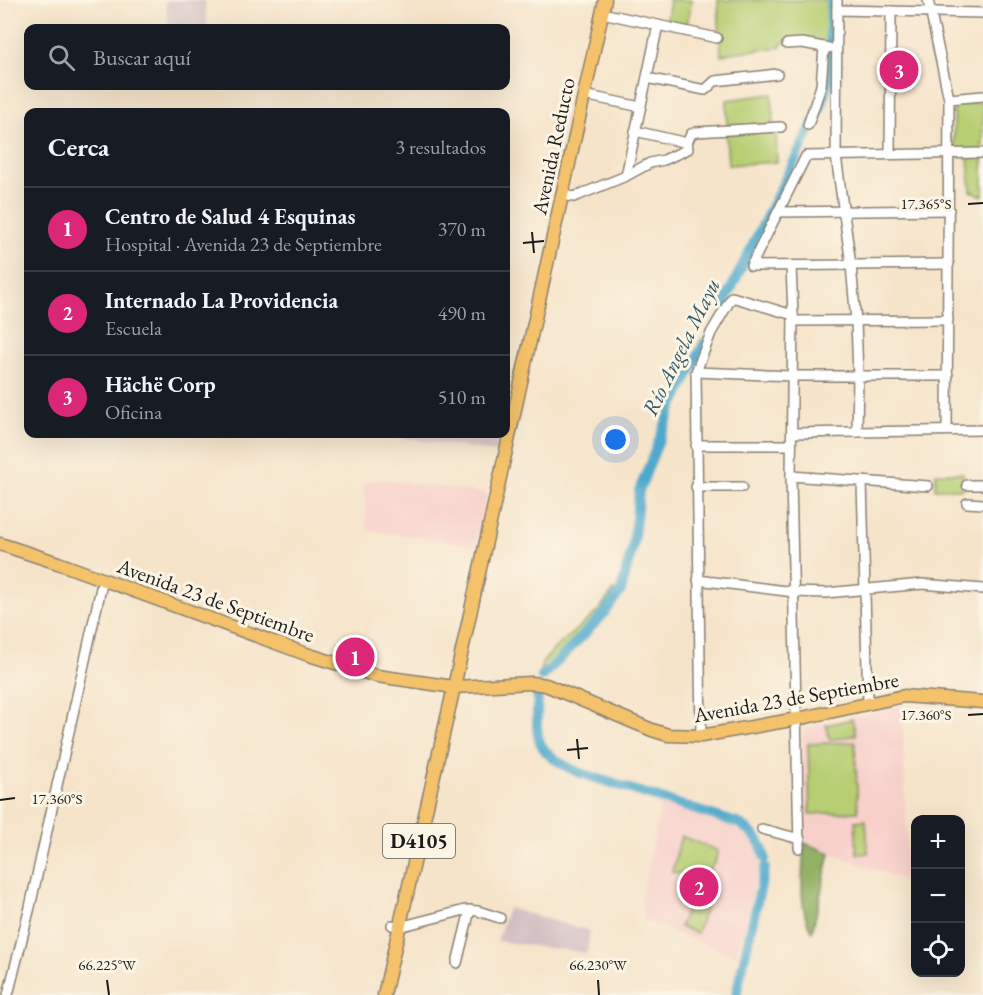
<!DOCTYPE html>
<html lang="es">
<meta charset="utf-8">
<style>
:root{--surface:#171b24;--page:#242831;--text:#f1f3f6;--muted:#9ea1a6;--line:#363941;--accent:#db2777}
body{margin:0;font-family:"EB Garamond",serif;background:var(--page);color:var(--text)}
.controls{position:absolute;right:18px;bottom:18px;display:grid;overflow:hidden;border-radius:12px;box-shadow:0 6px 24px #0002}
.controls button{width:54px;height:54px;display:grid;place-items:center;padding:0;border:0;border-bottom:2px solid var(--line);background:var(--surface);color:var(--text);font:30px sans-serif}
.you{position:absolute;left:616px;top:440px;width:21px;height:21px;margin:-15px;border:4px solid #fff;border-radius:50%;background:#1a73e8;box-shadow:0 0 0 9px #1a73e833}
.badge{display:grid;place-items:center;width:39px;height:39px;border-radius:50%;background:var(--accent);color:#fff;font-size:20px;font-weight:700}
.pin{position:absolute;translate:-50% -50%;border:3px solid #fff;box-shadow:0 2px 6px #0006}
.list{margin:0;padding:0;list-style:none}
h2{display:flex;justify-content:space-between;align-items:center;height:78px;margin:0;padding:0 24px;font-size:26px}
h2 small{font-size:20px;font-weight:400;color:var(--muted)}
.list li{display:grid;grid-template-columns:39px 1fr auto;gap:18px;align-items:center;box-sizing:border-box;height:84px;padding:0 24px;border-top:2px solid var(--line)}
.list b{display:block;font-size:22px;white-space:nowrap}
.list p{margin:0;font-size:20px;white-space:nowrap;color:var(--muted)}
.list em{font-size:20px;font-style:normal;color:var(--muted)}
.icon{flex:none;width:33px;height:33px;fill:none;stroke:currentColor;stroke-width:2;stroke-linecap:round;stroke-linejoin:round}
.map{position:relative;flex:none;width:983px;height:995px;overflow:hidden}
.search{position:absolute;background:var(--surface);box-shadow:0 6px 24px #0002;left:24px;top:24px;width:486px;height:66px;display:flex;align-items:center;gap:15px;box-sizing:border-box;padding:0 21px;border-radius:12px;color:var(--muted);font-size:22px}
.panel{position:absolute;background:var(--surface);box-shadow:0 6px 24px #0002;left:24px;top:108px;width:486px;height:330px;border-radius:12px}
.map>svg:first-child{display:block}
.built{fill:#f7d0ca}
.industrial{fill:#d2bec2}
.green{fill:#b7ce73;stroke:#6a7548;stroke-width:1.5}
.forest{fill:#91b165;stroke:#566640;stroke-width:1.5}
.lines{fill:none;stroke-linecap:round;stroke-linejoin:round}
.river{stroke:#4fa9cc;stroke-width:10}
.minor-casing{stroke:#898073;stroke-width:12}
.major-casing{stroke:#898073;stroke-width:15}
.minor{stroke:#fff;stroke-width:9}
.major{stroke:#f3c26a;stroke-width:12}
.ticks{fill:none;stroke:#1c1c1c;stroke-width:2}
.labels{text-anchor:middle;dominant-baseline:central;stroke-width:6;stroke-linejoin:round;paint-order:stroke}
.shield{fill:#fcf5e5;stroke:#5f5d58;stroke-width:1.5}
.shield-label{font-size:20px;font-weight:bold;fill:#1c1c1c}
.street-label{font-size:21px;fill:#1c1c1c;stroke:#fcf5e5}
.water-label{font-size:22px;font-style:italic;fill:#335b6b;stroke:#fcf5e5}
.ticks-label{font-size:15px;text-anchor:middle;fill:#1c1c1c;stroke:#fcf5e5;stroke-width:6;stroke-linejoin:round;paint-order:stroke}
</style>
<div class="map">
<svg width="983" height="995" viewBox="0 0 983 995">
<rect width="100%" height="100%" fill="#fcf5e5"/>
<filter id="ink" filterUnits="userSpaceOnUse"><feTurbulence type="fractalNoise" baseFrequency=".0167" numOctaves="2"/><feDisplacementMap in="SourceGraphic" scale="12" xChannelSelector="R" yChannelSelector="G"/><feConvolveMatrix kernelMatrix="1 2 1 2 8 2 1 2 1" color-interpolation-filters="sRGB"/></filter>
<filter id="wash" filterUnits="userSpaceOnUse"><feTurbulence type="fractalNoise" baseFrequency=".008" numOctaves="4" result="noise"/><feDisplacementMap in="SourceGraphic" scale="24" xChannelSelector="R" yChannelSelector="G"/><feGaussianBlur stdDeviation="1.35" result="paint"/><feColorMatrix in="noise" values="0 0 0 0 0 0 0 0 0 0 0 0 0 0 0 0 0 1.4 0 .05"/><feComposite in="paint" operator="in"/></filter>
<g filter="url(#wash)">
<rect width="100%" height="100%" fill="#f6e4ca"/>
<g class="built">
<path d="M376,479L487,493L475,545L367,530L364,484Z"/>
<path d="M902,706L907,850L906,881L804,843L802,728Z"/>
<path d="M661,803L733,828L745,834L756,846L761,856L760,862L737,956L644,921L641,900Z"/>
</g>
<g class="industrial">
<path d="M165,0H205L207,28H168Z"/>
<path d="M377,434H500L497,452Z"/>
<path d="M508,908L590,931L587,953L497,941Z"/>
</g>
<g class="green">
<path d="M668,0H692L687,25L666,22L670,1Z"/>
<path d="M718,0H835L834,45L813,42L781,43V47L729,53L721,56Z"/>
<path d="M772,94L773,125L727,127V100Z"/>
<path d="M983,102V150L954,151V104Z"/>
<path d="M776,131L777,162L728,165L726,133Z"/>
<path d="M983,156V196L971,191L968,158Z"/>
<path d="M936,473H963V489H935Z"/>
<path d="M614,590C608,614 557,655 539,678L542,663L556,647L597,612Z"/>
<path d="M852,719L856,735L830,740L826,725Z"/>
<path d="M855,742L858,812L810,814L808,744Z"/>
<path d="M866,820L868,853L857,854L855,821Z"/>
<path d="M681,836L718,851L715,862L703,878L672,872Z"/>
<path d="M689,901L706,907L697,933L680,927Z"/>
</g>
<path class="forest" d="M804,843L830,853L812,932C797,906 803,872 804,843Z"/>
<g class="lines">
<g class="river">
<path d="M830,42L831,0"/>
<path d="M723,305L822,105L829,79V54"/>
<path d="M542,677L602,616L621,591L633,545L639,491L671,410L704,343"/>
<path d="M538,688C537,738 529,750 580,773L740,824C755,835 761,840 765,858"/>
<path d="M736,995L765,867"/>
</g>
</g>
</g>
<g filter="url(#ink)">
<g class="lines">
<g class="minor-casing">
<g id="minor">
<path d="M837,0L836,156L851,265L856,321L858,375L857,432"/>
<path d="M928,0L949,99L947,430"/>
<path d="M837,10L983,13"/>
<path d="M602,13L717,38"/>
<path d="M787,44L802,43L829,48"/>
<path d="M647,78L705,90L715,81L777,74"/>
<path d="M584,95L641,107"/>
<path d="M949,99L983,96"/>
<path d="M808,125L821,86L824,48"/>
<path d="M635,131L687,143L691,134L696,132L781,127"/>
<path d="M890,154L891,11"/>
<path d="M626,176L658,25"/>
<path d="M562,195L574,197L626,176L650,163L664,160L688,149L687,143"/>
<path d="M780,212L949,210"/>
<path d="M949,264L751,266L806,156L983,153"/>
<path d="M791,266L793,315L791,476L799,848"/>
<path d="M793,321L948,320"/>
<path d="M696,372L792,376H948"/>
<path d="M792,433L983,430"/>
<path d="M696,445H791"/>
<path d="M791,476L928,486"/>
<path d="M862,481L868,704"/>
<path d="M967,485H983"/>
<path d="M696,487H742"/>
<path d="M967,503L983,504"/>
<path d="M698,580L794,592L826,593L922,584L983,589"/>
<path d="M701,736L696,372L711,333L732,297L793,315"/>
<path d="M762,829L800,839"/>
<path d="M392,925L399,927L465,910L478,911L500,918"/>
<path d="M457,963L470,910"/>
<path d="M8,995L30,907L103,579"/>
</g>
</g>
<g class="major-casing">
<g id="major">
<path d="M0,544L58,563L306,654L377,676L454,687L532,683L546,685L652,730L668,735L701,736L797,719L904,696L983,702"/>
<path d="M384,995L454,687L605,0"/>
</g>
</g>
<use href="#minor" class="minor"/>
<use href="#major" class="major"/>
</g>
</g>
<path class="ticks" d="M968,204L983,203M532,232L534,253M523,243L544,241M968,715L983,714M577,739L579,759M567,750L588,748M0,800L15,798M107,980L109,995M598,980L599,995"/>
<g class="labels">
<rect class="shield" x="383" y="824" width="72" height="34" rx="4.5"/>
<g class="shield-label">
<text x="419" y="841">D4105</text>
</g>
<g class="street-label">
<text transform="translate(553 146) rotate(-78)">Avenida Reducto</text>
<text transform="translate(216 600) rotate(20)">Avenida 23 de Septiembre</text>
<text transform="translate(796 697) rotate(-10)">Avenida 23 de Septiembre</text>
</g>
<g class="water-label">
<text transform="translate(681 347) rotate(-64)">Río Angela Mayu</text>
</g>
</g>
<g class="ticks-label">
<text x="926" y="209">17.365°S</text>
<text x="926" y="720">17.360°S</text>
<text x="57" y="804">17.360°S</text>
<text x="107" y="970">66.225°W</text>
<text x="598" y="970">66.230°W</text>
</g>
</svg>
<div class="controls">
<button>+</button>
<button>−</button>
<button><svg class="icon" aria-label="locate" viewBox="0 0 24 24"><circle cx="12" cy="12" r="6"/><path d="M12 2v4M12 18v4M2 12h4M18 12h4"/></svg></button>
</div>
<div class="you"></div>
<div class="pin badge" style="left:355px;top:657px">1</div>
<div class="pin badge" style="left:699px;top:887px">2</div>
<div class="pin badge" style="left:899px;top:70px">3</div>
<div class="search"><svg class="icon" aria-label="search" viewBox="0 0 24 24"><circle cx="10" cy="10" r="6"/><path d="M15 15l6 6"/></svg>Buscar aquí</div>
<section class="panel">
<h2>Cerca<small>3 resultados</small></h2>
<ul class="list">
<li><span class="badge">1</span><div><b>Centro de Salud 4 Esquinas</b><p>Hospital · Avenida 23 de Septiembre</p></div><em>370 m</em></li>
<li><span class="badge">2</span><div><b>Internado La Providencia</b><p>Escuela</p></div><em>490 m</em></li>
<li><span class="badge">3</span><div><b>Hächë Corp</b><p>Oficina</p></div><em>510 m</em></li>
</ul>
</section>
</div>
